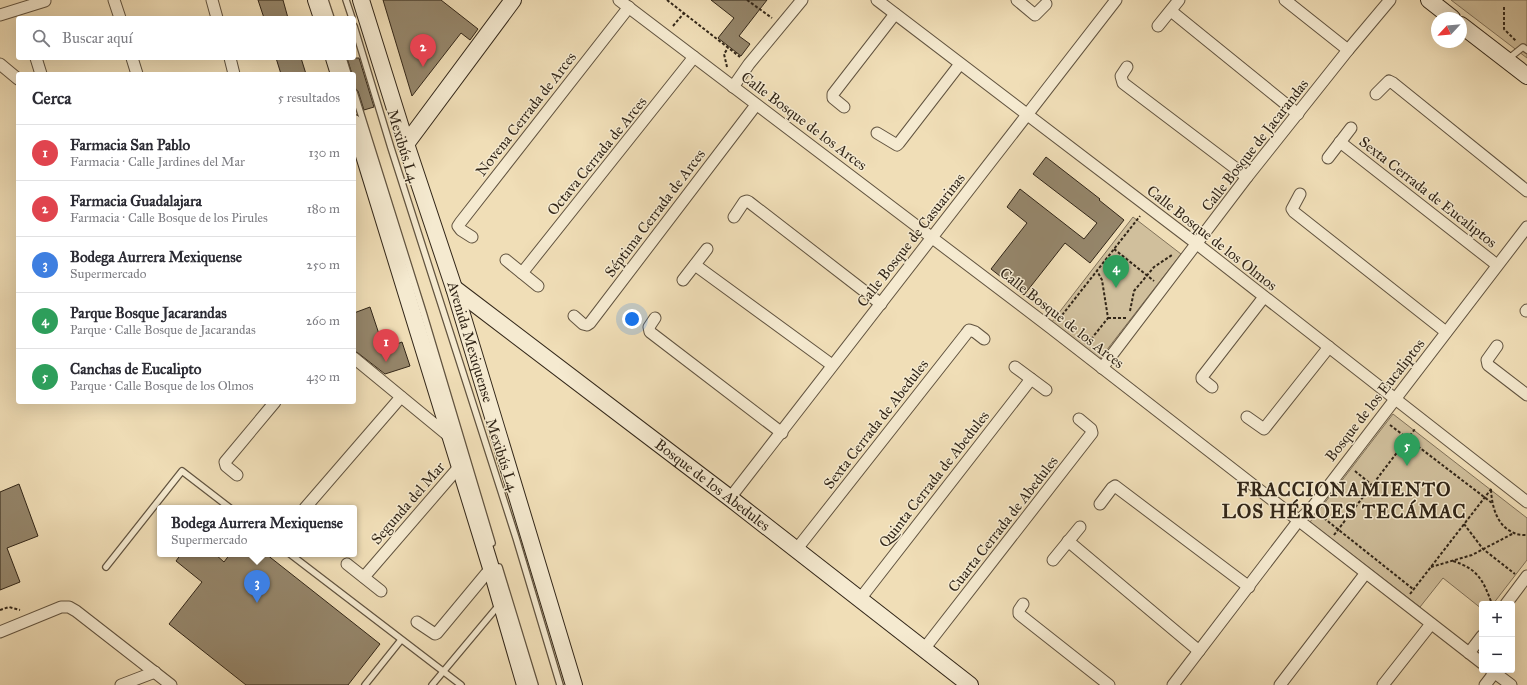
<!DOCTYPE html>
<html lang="es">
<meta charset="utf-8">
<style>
:root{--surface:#fff;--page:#f7f7f7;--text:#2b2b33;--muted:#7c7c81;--line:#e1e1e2;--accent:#7c3aed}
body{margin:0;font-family:"IM FELL Great Primer",serif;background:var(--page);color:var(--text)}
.controls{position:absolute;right:12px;bottom:12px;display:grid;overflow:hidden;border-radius:4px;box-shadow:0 4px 16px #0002}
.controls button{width:36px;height:36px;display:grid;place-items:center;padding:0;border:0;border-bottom:1px solid var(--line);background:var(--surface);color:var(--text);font:20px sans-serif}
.compass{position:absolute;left:1431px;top:12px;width:36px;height:36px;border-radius:50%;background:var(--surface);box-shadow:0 4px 16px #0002;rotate:244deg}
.you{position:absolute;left:632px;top:319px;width:14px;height:14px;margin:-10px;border:3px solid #fff;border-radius:50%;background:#1a73e8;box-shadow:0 0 0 6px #1a73e833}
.badge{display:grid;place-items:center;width:26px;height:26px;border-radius:50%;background:var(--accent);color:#fff;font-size:13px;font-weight:700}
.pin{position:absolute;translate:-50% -33px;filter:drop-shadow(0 1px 2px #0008)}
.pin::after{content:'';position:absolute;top:21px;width:14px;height:12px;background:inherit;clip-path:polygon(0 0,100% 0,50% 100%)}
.popup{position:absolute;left:157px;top:505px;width:200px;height:52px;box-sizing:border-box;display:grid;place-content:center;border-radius:4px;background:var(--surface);filter:drop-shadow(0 1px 3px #0005);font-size:13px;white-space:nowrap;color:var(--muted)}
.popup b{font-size:15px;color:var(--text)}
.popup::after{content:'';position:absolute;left:50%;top:100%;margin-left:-8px;border:8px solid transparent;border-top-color:var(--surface)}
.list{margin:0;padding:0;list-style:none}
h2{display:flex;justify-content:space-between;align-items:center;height:52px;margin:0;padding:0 16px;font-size:17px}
h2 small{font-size:13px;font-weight:400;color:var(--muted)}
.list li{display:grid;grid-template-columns:26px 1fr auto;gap:12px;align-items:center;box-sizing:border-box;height:56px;padding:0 16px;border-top:1px solid var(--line)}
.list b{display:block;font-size:15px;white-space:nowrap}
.list p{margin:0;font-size:13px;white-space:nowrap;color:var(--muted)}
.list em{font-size:13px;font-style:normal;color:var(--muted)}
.icon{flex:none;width:22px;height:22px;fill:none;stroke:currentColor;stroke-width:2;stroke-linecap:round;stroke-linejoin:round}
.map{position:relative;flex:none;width:1527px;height:685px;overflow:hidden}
.search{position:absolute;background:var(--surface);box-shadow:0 4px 16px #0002;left:16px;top:16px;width:340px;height:44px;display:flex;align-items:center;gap:10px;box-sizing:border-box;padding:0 14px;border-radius:4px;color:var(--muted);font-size:15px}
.panel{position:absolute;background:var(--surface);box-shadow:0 4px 16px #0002;left:16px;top:72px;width:340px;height:332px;border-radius:4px}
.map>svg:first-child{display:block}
.green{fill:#d0bf9c;stroke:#81725a}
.building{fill:#95866b;stroke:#322618}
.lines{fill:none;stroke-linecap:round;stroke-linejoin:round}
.lane-casing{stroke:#625440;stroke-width:8}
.street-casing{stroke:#625440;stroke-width:13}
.secondary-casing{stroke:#322618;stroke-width:18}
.path{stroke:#322618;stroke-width:2;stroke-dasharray:3 2;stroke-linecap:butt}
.lane{stroke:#f5ead0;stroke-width:5.5}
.street{stroke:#f5ead0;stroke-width:11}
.secondary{stroke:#f5ead0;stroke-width:16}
.labels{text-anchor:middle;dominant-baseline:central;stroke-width:3;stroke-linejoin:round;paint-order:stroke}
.street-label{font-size:15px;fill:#322618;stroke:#f5ead0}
.district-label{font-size:19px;font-weight:bold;letter-spacing:1px;fill:#322618;stroke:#f5ead0}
</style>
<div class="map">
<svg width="1527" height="685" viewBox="0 0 1527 685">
<rect width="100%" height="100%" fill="#f0deb7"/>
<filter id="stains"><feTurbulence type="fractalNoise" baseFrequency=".005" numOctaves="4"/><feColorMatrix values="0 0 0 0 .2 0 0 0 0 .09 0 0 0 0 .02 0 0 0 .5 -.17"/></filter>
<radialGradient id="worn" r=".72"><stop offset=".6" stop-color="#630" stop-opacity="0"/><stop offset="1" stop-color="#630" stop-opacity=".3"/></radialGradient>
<g class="green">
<path d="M1451,0H1527V58Z"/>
<path d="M1133,217L1181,254L1099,360L1051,323Z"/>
<path d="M1393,414L1527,518V560L1493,604H1482V609L1443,578L1420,607L1310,522Z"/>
</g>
<g class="building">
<path d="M258,0H283L288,18H264Z"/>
<path d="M383,0H441L478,29L470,40L461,33L412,96Z"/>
<path d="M711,0H767L739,36L750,44L741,56L718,38L734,18Z"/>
<path d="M276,58H301L306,74H281Z"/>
<path d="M347,58H359L374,107L364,110L358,91L355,88L354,74H352Z"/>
<path d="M1046,157L1100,199L1099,200L1124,220L1090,263L1065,243L1024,295L991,269L1027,223L1007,207L1020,189L1084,239L1097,223L1033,174Z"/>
<path d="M370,307L384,349L402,342L410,366L385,374L358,353L354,351V313Z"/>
<path d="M19,484L38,536L7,548L20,582L0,590V492Z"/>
<path d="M181,554H215L224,562L230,554H266L380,644L348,685H246L169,624L202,582L176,561Z"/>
</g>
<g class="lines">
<g class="lane-casing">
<g id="lane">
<path d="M325,0L331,18"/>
<path d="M346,0L352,18"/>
<path d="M354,26L391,148L516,538L560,685"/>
<path d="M343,58L348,74"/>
<path d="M1508,59L1523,47L1527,50"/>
<path d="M354,92L423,312L492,543"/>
<path d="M290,554L461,685"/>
<path d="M106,567L182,471L230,508"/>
<path d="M499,567L535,685"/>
<path d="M365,685L401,640"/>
<path d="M432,685L499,605"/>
</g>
</g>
<g class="street-casing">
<g id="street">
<path d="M114,0L120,18"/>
<path d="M212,0L217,18"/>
<path d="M619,0L1051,328L1482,663"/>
<path d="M877,0L1197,244L1527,502"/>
<path d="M1017,0L1035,15L1046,4"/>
<path d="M1285,0L1348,50"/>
<path d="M1171,11L1298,114"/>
<path d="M0,15L45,1"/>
<path d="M1158,26L1179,0"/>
<path d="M36,58L41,74"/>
<path d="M132,58L137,74"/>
<path d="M230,58L234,74"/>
<path d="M0,64L18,79"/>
<path d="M1127,67L1121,76L1123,83L1247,177"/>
<path d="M733,87L749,64L802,0"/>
<path d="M1376,94L1389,81L1393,83L1527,191"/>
<path d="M844,107L833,98V94L895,14"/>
<path d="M877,133L897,145L899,143L960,64"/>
<path d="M1340,142L1497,265"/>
<path d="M1328,158L1351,128"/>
<path d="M1300,194L1292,209L1294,212L1446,332"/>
<path d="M734,217L744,202L747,201L749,202L881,304"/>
<path d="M472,237L461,230L458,226L460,223L629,7"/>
<path d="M506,260L538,286"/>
<path d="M695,265L832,365"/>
<path d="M522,273L694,57"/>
<path d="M683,280L707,249"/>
<path d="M1526,311L1527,310"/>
<path d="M574,316L583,324L587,325L590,323L756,105"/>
<path d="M655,318L649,327L650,332L782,433"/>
<path d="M1497,346L1487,360L1488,365L1527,395"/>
<path d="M354,358L450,437"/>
<path d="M1015,367L1046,390"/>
<path d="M1102,368L1247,177L1348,50L1390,0"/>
<path d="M1212,387L1202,379V377L1264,297"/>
<path d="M1247,417L1264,429L1329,347"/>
<path d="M237,475L226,466L225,462L275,402"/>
<path d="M730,498L1116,0"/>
<path d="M1100,504L1112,488L1115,486L1249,587"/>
<path d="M305,508L401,397"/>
<path d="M1068,541L1199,651"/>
<path d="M796,550L966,334L969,330L975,332L984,339"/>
<path d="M1053,560L1080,527"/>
<path d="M347,564L381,591"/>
<path d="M364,577L459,467"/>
<path d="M860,599L1031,379"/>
<path d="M1023,604L1019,610V614L1109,685"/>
<path d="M1506,604L1527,576"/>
<path d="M417,622L435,634L437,633L491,568"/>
<path d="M0,632L61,607H69L76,611L171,685"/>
<path d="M924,649L1092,433L1091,429L1079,419"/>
<path d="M1469,653L1482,636"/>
<path d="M1491,670L1511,685"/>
<path d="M121,685L155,672"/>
<path d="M1173,685L1299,520L1311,509L1527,227"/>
<path d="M1280,685L1365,574"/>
<path d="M1383,685L1431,624"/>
<path d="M1485,685L1495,672"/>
</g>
</g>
<g class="secondary-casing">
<g id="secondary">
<path d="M316,0L322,18"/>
<path id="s1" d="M361,0L406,144L454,288L574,685"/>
<path d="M1429,0L1452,18"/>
<path d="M1461,25L1527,76"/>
<path d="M334,58L339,74"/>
<path d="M354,123L491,568L525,685"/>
<path d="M406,144L513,0"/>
<path id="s2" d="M454,288L730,498L970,685"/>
</g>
</g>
<g class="path">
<path d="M667,0L740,57"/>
<path d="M747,0L772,18"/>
<path d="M1504,7V29L1516,41"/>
<path d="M673,26L684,13"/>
<path d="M727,67L724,54L728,48"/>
<path d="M1114,249L1154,281"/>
<path d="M1130,311L1134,291L1154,267L1172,255"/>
<path d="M1108,318H1127"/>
<path d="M1059,319L1140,216"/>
<path d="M1088,343L1108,318L1102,280L1097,271"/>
<path d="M1390,425L1492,503"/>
<path d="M1355,471L1372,485"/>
<path d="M1491,490C1492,507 1497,526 1514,533C1518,535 1523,535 1527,535"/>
<path d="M1320,515L1413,589"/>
<path d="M1464,524L1483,549L1515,574"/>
<path d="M1334,535L1415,429"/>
<path d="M1453,561C1478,569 1483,580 1492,604"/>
<path d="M1431,567L1472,555L1514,533"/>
<path d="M1410,594L1492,488"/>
<path d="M0,610L9,607L20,610"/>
</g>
<use href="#lane" class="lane"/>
<use href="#street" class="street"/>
<use href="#secondary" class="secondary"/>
</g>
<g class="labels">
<g class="street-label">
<text transform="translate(526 114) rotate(-52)">Novena Cerrada de Arces</text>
<text transform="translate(804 121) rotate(37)">Calle Bosque de los Arces</text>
<text transform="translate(1255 145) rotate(-52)">Calle Bosque de Jacarandas</text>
<text transform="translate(403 146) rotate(73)">Mexibús L4</text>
<text transform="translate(597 156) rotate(-51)">Octava Cerrada de Arces</text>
<text transform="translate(1428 192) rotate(38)">Sexta Cerrada de Eucaliptos</text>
<text transform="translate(655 213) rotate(-53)">Séptima Cerrada de Arces</text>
<text transform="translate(1212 238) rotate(38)">Calle Bosque de los Olmos</text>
<text transform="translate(911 240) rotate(-52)">Calle Bosque de Casuarinas</text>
<text transform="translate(1062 318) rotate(38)">Calle Bosque de los Arces</text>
<text stroke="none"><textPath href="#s1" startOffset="359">Avenida Mexiquense</textPath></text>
<text transform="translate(1375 400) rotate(-52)">Bosque de los Eucaliptos</text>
<text transform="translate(876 424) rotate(-52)">Sexta Cerrada de Abedules</text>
<text transform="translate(502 455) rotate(72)">Mexibús L4</text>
<text transform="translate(934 479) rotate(-52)">Quinta Cerrada de Abedules</text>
<text stroke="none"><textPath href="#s2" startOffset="325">Bosque de los Abedules</textPath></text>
<text transform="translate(408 503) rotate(-49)">Segunda del Mar</text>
<text transform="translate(1003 524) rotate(-52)">Cuarta Cerrada de Abedules</text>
</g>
<g class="district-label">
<text x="1344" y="489">FRACCIONAMIENTO<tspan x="1344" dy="22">LOS HÉROES TECÁMAC</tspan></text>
</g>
</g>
<rect width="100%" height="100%" filter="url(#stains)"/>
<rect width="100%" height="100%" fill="url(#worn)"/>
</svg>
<div class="controls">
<button>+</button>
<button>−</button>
</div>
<svg class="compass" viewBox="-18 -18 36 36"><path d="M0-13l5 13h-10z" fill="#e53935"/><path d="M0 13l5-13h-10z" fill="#7c7c81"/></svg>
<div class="you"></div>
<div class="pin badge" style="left:386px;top:362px;background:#e0444e">1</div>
<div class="pin badge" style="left:423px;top:67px;background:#e0444e">2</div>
<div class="pin badge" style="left:257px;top:603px;background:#3f7fe0">3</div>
<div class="popup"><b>Bodega Aurrera Mexiquense</b>Supermercado</div>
<div class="pin badge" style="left:1116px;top:288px;background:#2e9e5b">4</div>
<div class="pin badge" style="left:1407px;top:466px;background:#2e9e5b">5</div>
<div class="search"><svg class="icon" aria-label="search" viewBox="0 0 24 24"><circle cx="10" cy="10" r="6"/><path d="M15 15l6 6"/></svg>Buscar aquí</div>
<section class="panel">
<h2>Cerca<small>5 resultados</small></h2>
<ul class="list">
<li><span class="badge" style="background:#e0444e">1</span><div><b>Farmacia San Pablo</b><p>Farmacia · Calle Jardines del Mar</p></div><em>130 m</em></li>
<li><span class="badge" style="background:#e0444e">2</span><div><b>Farmacia Guadalajara</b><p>Farmacia · Calle Bosque de los Pirules</p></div><em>180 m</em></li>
<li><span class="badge" style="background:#3f7fe0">3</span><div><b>Bodega Aurrera Mexiquense</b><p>Supermercado</p></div><em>250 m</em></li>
<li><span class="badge" style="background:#2e9e5b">4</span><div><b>Parque Bosque Jacarandas</b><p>Parque · Calle Bosque de Jacarandas</p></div><em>260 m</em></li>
<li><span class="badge" style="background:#2e9e5b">5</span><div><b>Canchas de Eucalipto</b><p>Parque · Calle Bosque de los Olmos</p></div><em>430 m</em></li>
</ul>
</section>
</div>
